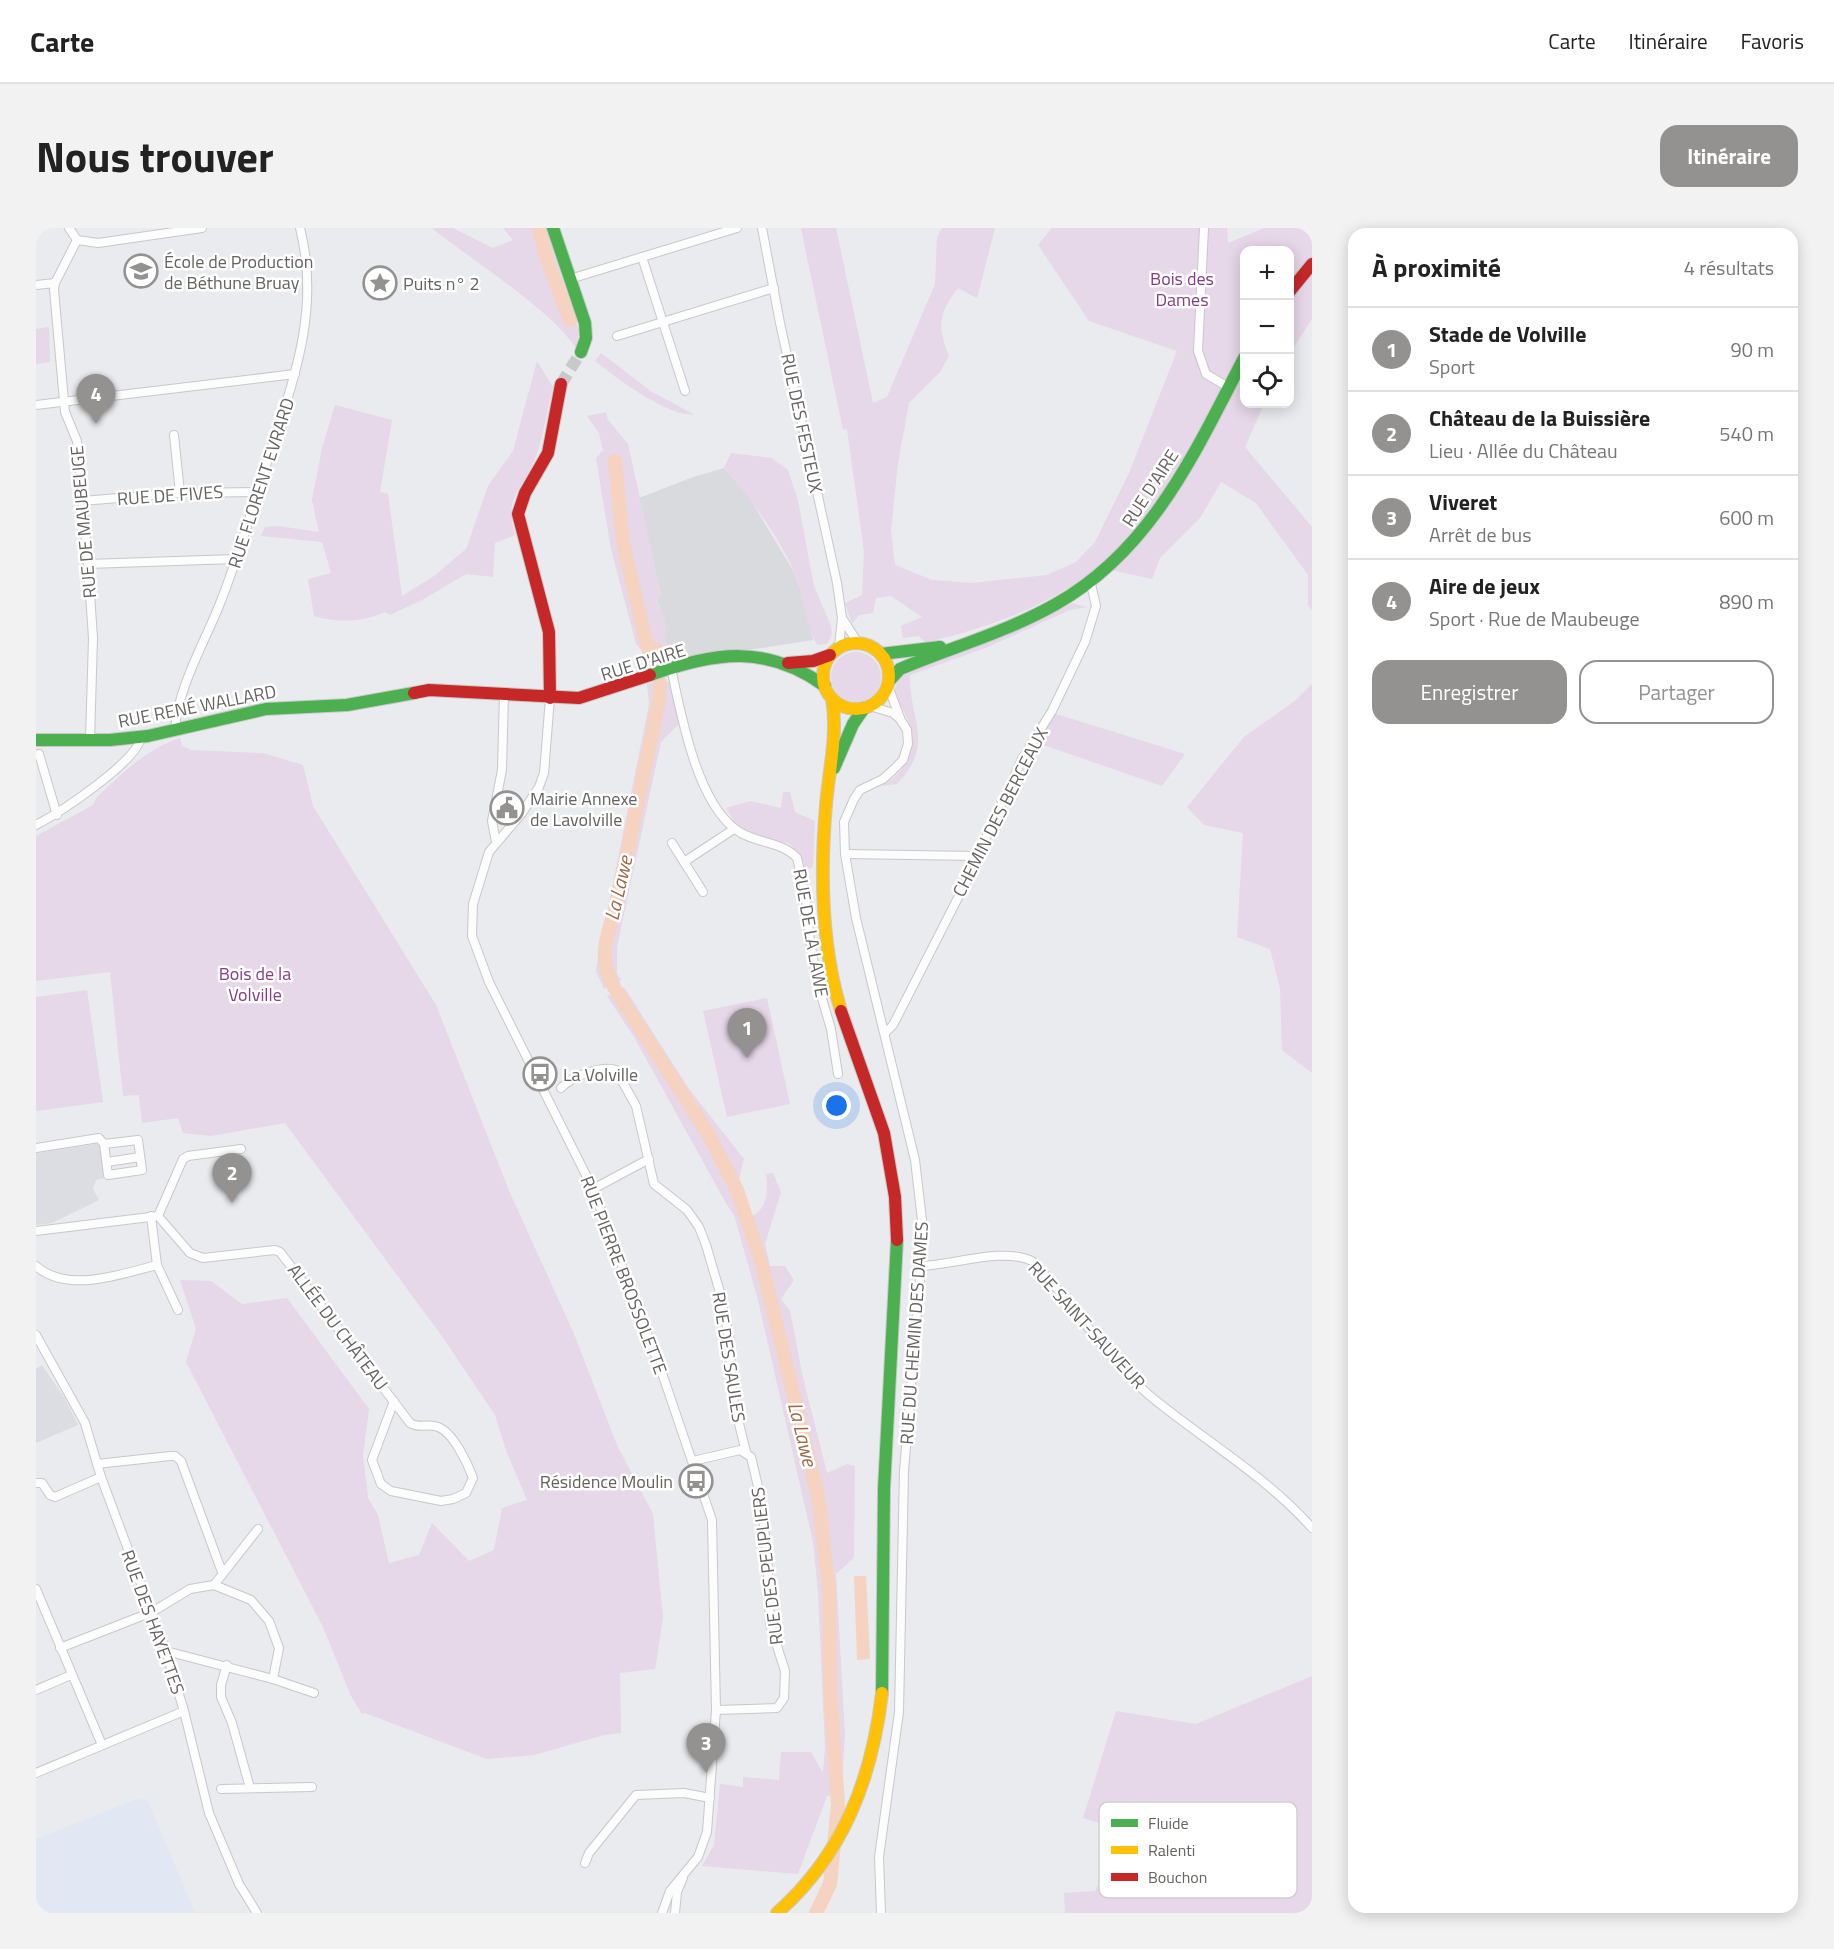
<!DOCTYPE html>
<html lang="fr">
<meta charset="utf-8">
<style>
:root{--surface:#fff;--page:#f2f2f2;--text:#222;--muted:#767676;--line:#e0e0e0;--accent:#949291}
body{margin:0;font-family:"Titillium Web",sans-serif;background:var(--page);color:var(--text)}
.controls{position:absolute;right:18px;top:18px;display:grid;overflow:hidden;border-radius:12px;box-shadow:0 3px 15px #0003}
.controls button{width:54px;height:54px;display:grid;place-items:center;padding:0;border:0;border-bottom:2px solid var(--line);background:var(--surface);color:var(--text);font:30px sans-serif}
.you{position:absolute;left:801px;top:878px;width:21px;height:21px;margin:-15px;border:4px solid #fff;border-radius:50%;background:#1a73e8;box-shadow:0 0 0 9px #1a73e833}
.badge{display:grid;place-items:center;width:39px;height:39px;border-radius:50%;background:var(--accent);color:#fff;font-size:20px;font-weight:700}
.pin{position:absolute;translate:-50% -50px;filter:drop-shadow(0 2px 3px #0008)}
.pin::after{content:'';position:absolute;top:32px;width:21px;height:18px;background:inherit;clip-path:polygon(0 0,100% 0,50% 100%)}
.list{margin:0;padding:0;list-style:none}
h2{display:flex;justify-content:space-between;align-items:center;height:78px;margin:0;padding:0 24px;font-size:26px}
h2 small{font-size:20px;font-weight:400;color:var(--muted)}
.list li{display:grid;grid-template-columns:39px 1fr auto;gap:18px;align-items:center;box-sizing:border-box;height:84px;padding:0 24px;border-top:2px solid var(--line)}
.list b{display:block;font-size:22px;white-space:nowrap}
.list p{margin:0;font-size:20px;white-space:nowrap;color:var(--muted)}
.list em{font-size:20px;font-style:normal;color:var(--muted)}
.actions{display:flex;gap:12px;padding:18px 24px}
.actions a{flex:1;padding:14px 0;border:2px solid var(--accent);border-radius:18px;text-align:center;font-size:21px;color:var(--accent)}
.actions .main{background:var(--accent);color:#fff}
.icon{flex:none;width:33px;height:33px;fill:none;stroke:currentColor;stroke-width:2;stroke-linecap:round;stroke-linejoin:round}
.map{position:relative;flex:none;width:1276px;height:1685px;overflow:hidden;border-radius:18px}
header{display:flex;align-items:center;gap:36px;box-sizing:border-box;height:84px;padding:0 30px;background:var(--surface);border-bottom:2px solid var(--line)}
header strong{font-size:28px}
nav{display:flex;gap:33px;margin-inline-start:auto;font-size:21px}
.intro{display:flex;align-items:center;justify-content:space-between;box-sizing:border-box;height:144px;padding:0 36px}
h1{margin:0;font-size:42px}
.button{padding:15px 27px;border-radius:18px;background:var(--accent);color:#fff;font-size:21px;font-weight:700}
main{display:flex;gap:36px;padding:0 36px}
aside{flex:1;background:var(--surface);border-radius:18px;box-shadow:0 3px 15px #0003}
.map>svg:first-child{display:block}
.commercial{fill:#e1e7f3}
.industrial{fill:#d9dade}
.education{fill:#dbdde3}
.green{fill:#e6d7e9}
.water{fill:#f5d3c0}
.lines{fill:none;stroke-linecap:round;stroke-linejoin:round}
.river{stroke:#f5d3c0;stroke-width:14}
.secondary-tunnel{stroke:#c8c9ca;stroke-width:12;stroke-dasharray:12 6;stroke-linecap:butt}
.street-casing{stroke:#c8c8c9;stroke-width:10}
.fast-casing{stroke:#c9c9ca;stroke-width:14}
.slow-casing{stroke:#c9c9ca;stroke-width:14}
.jam-casing{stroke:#c9c9ca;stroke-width:14}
.street{stroke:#fcfcfc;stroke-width:8}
.fast{stroke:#4caf50;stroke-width:12}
.slow{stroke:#ffc107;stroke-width:12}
.jam{stroke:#c62828;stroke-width:12}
.labels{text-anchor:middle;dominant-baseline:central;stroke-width:5;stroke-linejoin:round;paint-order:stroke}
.poi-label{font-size:18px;fill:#66625f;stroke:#fff;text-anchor:start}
.park-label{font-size:18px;fill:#863c88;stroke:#fff}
.street-label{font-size:18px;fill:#66625f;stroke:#fff}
.water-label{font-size:20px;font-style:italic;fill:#9b6a43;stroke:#fff}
.key{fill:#fff;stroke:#d1d0cf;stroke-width:1.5}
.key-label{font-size:16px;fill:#66625f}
</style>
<header>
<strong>Carte</strong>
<nav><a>Carte</a><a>Itinéraire</a><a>Favoris</a></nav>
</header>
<div class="intro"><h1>Nous trouver</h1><a class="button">Itinéraire</a></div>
<main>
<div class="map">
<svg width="1276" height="1685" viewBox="0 0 1276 1685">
<rect width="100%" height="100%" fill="#e9ebee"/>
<path class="commercial" d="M103,1570L112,1573L159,1685H0V1611Z"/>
<path class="industrial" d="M688,240L713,269L758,344L770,379L777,412L641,433L639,429H631L629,395L620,370L625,366L603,270L657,249Z"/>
<g class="education">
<path d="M66,915L69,950L60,952L57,961L63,972L16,995L0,997V925Z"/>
<path d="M6,1137L29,1171L42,1197L0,1215V1141Z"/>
</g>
<g class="green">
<path d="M396,0H417L457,20L477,12L467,0H510L543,103L540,120C515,81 435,32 396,0Z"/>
<path d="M765,0H800L837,175L851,169L899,56L901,9L906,0H959L941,70L922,60C902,87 901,97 913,128L904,144L873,175L862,235L855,302L859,337L896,352L935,355L1011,347L1040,334L1059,314L1093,245L1141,123L1053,93L1002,17L1016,0H1191L1192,15L1228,0H1276V91L1254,125V22H1208V176H1228L1209,219L1276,299V382L1272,377V347L1220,275L1185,254L1164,290L1124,330L1116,351L1062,339C1016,377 947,402 889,414L883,408L867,410L865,398L886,389L855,368L840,370L837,385L823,387L816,396L809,375L826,367L828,323L811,201L807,202Z"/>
<path d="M13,99L14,134L0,136V101Z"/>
<path d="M565,125L616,164L659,187C629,187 583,152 559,133Z"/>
<path d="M501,133L517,159C511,182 508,206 500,228C487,263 467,267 479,307L459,315L457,349L430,346L386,372L354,387L349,384C328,394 300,395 278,388L272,351L295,345L286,314L225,308L229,299L242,298L283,304L276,272L286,220L299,177L356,192L344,264L352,266L366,368L398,348L430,321L452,258L477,223Z"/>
<path d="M570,184L572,192L592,216L625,366L620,371L629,395L631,432L617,434L615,421L606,422L600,416L575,321L560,230L567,222L563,205L551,188Z"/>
<path d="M695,225L736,230L752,242L762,273L778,358L795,398L796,406L791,416L782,417C773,409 765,360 758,343C741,306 715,271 688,240Z"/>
<path d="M1036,375L1050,379L1034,382L952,419L874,447C873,493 900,515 861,556L842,558C870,549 881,520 872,493C869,483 861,474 858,463L864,449L871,444L999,394Z"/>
<circle cx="820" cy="449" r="25"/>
<path d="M626,452L634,455L643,496L625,514L581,719V746L585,752L568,761L560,743L562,730L613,476L611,456Z"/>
<path d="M1276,456V845L1246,822L1244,761L1234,721L1201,709L1207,605L1168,597L1151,579L1208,509L1260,472Z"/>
<path d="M1017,485L1149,526L1126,558L1002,515Z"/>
<path d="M144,510L146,518L155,522L227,525L267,537L277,578L400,777L474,965L538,1106L581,1217L617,1286L627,1390L619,1441L584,1445L585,1505L568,1507L498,1527L451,1531L329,1485L326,1486L315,1468L287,1399L150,1134L160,1101L144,1052L175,1053L206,1076L251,1070L333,1181L327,1227L332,1270L342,1287L353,1335L383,1327L396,1295L433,1333L458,1322L466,1280L491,1272L470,1222L459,1187L408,1111L249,895L175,908L147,905L142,890L106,895L103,867L87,868L74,744L0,753V608L57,577L61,569C86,546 110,521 144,510Z"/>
<path d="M747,564H754L759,584L779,593L777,639L768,643L760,622L752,615L718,610L701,598L690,580L714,573L745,580Z"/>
<path d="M588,759L653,861L708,931C701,954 700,969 717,988C732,979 732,962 730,946L737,945L745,964L729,1016L734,1038H749L758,1052L745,1071L754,1083L767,1150L791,1245L811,1236L819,1238L818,1330L800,1346L809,1507L805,1566L791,1568L762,1646L666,1638L678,1617L684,1556L707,1559V1549L743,1552L745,1524H775L787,1545L789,1519L782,1363L777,1314L722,1072L698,987L691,977L598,809L571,768Z"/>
<path d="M51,762L67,874L0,883V769Z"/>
<path d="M731,770L754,876L691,889L667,783Z"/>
<path d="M1276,1448V1685H1029L1028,1665L1059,1663L1081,1615L1070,1597L1047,1590L1080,1483L1160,1496Z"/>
</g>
<path class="water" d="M818,1348H830L834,1431L821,1432Z"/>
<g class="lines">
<g class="river">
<path d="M503,0L510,29L534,92"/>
<path d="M579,233L587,315L611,418L612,421H620"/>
<path d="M578,759C562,733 570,709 579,682L623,472L624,455"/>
<path d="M581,764L672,906L701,962L726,1037L782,1268L793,1361L794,1458L802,1577L794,1656L780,1685"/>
</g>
<path class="secondary-tunnel" d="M525,156L545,124"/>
<g class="street-casing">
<g id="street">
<path d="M33,0L41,12"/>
<path d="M726,0L744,95L801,355L806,390L803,419"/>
<path d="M1168,0L1162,123L1170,146L1192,159"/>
<path d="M41,12L19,55L18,62L29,184L41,213L52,336L57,410L54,512"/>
<path d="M41,12L62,15L166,0"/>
<path d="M606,29L649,163"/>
<path d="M534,51L701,0"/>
<path d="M0,57L19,55"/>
<path d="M581,108L738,60"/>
<path d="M0,177L259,146"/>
<path d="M138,207L144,265"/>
<path d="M46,273L144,265L222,264"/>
<path d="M52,336L199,331"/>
<path d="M806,390L822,415"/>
<path d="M635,440C645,486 660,571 699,601C718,616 744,612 761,630L770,669L773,706L780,750L795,801L802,846"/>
<path d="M852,458L864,490"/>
<path d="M514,470L508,545L503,559L486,585L453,624L437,676L436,708L453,754L557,961L626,1145L676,1292L680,1482L671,1604L662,1629L634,1663L626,1685"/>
<path d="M834,478L857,485L864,491L871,502L872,516L867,532L857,542L847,551L824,562L818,571L808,594L809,626L820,690L879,932L886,992L885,1038L868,1243L863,1484L843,1629L845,1685"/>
<path d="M139,502C141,462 168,415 183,378C202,330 217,280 232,231C257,153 285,83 264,0"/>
<path d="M3,526L21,587"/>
<path d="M0,597C23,585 101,534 105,509"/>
<path d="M460,614L456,593L466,542L468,465"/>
<path d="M636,615L667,664"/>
<path d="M809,626L940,628"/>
<path d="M648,634L698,601"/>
<path d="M849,805L857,797L929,656L986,531L1016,483L1049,414L1060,378L1055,356"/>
<path d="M525,860C535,849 565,837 580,842L600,878L618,956L651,982L663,999L670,1017L683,1061L694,1113L696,1167L710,1224"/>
<path d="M0,920L63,910L68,916L72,947L106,942L102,912L68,916"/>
<path d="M71,934L104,929"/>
<path d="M557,961L613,931"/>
<path d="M115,988L121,1037L142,1082"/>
<path d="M122,988L147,931L152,928L205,921"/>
<path d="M0,1003L122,988L154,1025L167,1030L239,1022L244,1024L374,1195C383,1201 392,1195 402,1199C417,1204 432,1236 437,1250L430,1265L417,1271L405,1273L355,1263L345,1256L336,1232L358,1173"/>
<path d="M0,1038C32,1066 85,1046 121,1037"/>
<path d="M885,1038C918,1037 967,1019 996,1033C1038,1075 1068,1128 1113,1167C1166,1211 1230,1248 1276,1300"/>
<path d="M0,1107L49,1195L65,1249L130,1423L148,1483L173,1585L203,1656L221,1685"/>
<path d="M657,1233L704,1222L715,1229L725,1271L731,1326L734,1396L749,1443L748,1470L741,1480L680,1482"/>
<path d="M61,1236L134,1228H139L145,1233L186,1344"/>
<path d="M0,1255H6L14,1267L19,1269L65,1249"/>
<path d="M178,1357L222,1301"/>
<path d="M0,1361L66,1517"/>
<path d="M24,1420L116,1384L154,1361L178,1357L215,1372L233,1393L243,1420L237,1451"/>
<path d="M130,1423L237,1451L278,1465"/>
<path d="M191,1437L185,1457V1469L196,1495L214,1560"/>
<path d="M0,1462L35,1447"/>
<path d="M0,1545L148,1483"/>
<path d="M185,1561L276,1559"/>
<path d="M549,1635L553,1625L600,1567L648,1565L674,1570"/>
<path d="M639,1685L641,1664L647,1650"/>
</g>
</g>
<g class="fast-casing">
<g id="fast">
<path d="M517,0L549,95L550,110L545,124"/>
<path d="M845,426L904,419"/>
<path d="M614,447C680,424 730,416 789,458"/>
<path d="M853,453L864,441C916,419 971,404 1020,376C1116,322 1159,224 1208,130"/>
<path d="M0,512H74L112,508L230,481L311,477L378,465"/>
<path d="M798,540L817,496L828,480"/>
<path d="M846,1465L848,1261L861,1012"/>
</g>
</g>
<g class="slow-casing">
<g id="slow">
<circle cx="820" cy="448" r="33"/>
<path d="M796,471C802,505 793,542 790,577C784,645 785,717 805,783"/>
<path d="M741,1685C807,1627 836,1551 846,1465"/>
</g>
</g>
<g class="jam-casing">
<g id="jam">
<path d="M1254,63L1276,36"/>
<path d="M752,435L777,433L794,427"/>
<path d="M378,465L393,462L543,470L614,447"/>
<path d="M514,470L513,404L482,286L489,265L512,225L525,156"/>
<path d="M805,783L848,905L859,969L861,1012"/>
</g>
</g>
<use href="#street" class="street"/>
<use href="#fast" class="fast"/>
<use href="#slow" class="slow"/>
<use href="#jam" class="jam"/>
</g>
<defs>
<g id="school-ring" transform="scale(1.725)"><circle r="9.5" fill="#fff" stroke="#949291" stroke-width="1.5"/><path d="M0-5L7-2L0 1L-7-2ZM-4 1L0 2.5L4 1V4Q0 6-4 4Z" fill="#949291"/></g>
<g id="sight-ring" transform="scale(1.725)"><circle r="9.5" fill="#fff" stroke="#949291" stroke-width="1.5"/><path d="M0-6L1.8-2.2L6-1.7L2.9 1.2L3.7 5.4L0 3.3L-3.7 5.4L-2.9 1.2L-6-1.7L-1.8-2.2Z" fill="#949291"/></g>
<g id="civic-ring" transform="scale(1.725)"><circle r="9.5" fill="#fff" stroke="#949291" stroke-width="1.5"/><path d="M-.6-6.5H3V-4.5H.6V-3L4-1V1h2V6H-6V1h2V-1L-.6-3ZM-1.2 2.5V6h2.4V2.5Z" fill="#949291"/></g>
<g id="bus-ring" transform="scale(1.725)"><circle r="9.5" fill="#fff" stroke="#949291" stroke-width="1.5"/><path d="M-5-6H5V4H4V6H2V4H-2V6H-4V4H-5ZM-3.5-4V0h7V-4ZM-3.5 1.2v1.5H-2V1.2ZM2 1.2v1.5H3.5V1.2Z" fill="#949291"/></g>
</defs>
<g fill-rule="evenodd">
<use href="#school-ring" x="105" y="43"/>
<use href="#sight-ring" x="344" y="55"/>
<use href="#civic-ring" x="471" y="580"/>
<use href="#bus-ring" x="504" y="846"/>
<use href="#bus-ring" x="660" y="1253"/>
</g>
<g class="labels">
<g class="poi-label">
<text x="128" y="33">École de Production<tspan x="128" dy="21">de Béthune Bruay</tspan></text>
<text x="367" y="55">Puits n° 2</text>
<text x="494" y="570">Mairie Annexe<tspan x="494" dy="21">de Lavolville</tspan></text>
<text x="527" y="846">La Volville</text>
<text x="637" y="1253" text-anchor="end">Résidence Moulin</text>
</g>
<g class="park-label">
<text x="1146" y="50">Bois des<tspan x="1146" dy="21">Dames</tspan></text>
<text x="219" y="745">Bois de la<tspan x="219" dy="21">Volville</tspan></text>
</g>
<g class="street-label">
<text transform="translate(766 195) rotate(78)">RUE DES FESTEUX</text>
<text transform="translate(225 255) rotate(-72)">RUE FLORENT EVRARD</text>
<text transform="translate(1114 260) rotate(-57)">RUE D'AIRE</text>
<text transform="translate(134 267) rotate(-4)">RUE DE FIVES</text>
<text transform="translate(47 294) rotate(-95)">RUE DE MAUBEUGE</text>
<text transform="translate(607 434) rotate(-17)">RUE D'AIRE</text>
<text transform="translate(161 478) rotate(-11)">RUE RENÉ WALLARD</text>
<text transform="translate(964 584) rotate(-63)">CHEMIN DES BERCEAUX</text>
<text transform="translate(775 705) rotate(80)">RUE DE LA LAWE</text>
<text transform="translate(588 1047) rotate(69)">RUE PIERRE BROSSOLETTE</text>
<text transform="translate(1051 1097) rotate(48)">RUE SAINT-SAUVEUR</text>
<text transform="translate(302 1099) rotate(53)">ALLÉE DU CHÂTEAU</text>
<text transform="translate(878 1105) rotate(-86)">RUE DU CHEMIN DES DAMES</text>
<text transform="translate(693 1129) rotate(81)">RUE DES SAULES</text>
<text transform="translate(731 1338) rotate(-97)">RUE DES PEUPLIERS</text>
<text transform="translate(117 1394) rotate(70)">RUE DES HAYETTES</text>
</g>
<g class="water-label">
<text transform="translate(582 660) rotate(-77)">La Lawe</text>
<text transform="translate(767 1206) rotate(76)">La Lawe</text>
</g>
</g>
<rect x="1063" y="1574" width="198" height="96" rx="9" class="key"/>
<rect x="1075" y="1591" width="27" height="8" fill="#4caf50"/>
<rect x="1075" y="1618" width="27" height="8" fill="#ffc107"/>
<rect x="1075" y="1645" width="27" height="8" fill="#c62828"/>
<g class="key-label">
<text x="1112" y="1601">Fluide</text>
<text x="1112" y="1628">Ralenti</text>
<text x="1112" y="1655">Bouchon</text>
</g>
</svg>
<div class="controls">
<button>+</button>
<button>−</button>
<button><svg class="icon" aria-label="locate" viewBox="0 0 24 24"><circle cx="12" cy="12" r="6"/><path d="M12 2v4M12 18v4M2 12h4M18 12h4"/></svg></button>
</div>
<div class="you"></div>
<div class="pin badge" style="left:711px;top:830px">1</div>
<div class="pin badge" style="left:196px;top:975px">2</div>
<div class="pin badge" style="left:670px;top:1545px">3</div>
<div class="pin badge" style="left:60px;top:196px">4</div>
</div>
<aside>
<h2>À proximité<small>4 résultats</small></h2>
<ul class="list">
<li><span class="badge">1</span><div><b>Stade de Volville</b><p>Sport</p></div><em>90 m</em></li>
<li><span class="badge">2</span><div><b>Château de la Buissière</b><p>Lieu · Allée du Château</p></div><em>540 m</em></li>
<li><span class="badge">3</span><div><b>Viveret</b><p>Arrêt de bus</p></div><em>600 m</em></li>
<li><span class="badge">4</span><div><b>Aire de jeux</b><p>Sport · Rue de Maubeuge</p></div><em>890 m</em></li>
</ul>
<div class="actions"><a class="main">Enregistrer</a><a>Partager</a></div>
</aside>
</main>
